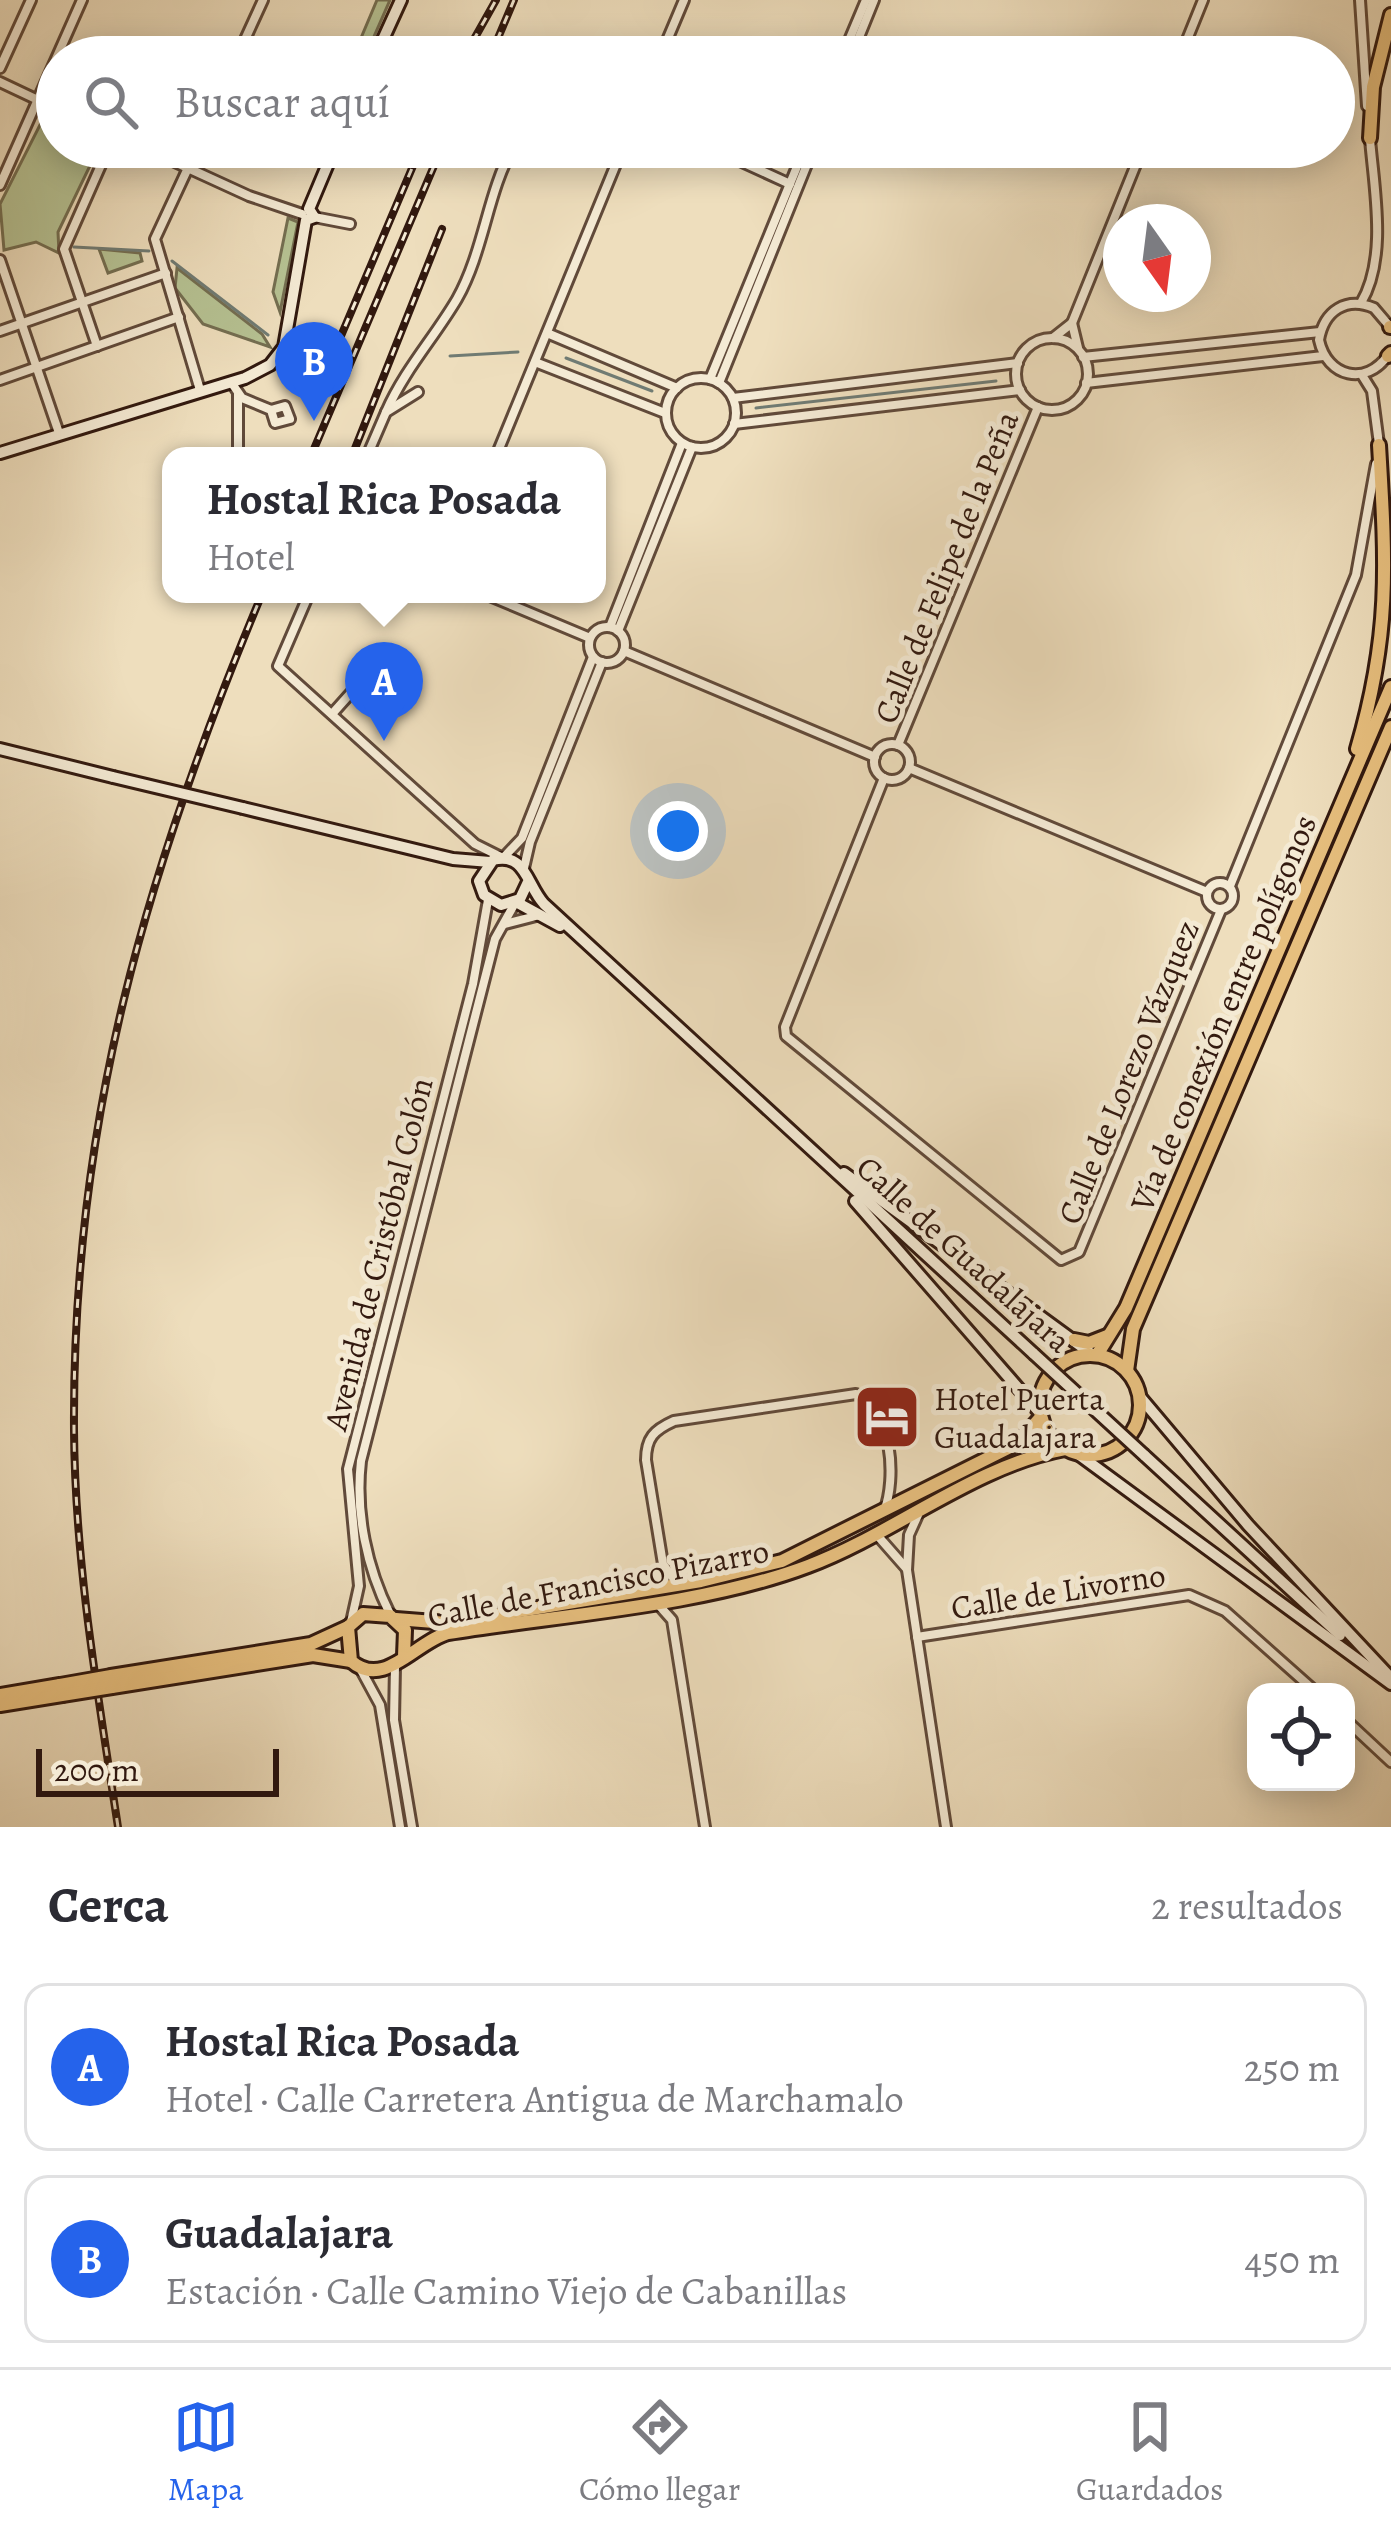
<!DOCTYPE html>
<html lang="es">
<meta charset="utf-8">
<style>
:root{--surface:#fff;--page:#f7f7f7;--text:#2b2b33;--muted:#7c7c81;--line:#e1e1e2;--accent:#2563eb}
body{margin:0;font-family:Alegreya,serif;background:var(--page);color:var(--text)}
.controls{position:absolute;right:36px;bottom:36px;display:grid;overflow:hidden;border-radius:24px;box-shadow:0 6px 30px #0003}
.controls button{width:108px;height:108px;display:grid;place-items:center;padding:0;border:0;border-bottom:3px solid var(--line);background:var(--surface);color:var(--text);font:60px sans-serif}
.compass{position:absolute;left:1103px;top:204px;width:108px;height:108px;border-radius:50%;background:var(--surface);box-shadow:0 6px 30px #0003;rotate:166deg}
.scale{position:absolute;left:36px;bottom:30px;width:243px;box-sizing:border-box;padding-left:12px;border:6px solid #32190f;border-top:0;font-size:33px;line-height:42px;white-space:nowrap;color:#32190f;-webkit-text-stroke:9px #f4ead4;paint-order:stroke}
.you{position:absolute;left:678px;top:831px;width:42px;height:42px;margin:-30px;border:9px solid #fff;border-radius:50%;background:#1a73e8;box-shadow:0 0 0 18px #1a73e833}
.badge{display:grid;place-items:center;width:78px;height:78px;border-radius:50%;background:var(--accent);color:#fff;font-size:39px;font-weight:700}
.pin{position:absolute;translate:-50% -99px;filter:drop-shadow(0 3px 6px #0008)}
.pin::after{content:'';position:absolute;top:63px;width:42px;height:36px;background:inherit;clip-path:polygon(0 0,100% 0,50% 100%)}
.popup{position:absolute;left:162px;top:447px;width:444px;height:156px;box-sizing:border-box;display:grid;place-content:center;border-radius:24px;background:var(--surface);filter:drop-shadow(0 3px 9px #0005);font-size:39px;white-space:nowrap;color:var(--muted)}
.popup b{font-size:45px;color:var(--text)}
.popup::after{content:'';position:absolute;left:50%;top:100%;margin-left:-24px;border:24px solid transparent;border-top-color:var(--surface)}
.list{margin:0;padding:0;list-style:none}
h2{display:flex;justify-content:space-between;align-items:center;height:156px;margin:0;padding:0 48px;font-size:51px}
h2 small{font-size:39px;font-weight:400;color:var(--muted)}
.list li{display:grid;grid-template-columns:78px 1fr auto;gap:36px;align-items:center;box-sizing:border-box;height:168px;margin:0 24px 24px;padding:0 24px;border:3px solid var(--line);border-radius:24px}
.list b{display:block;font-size:45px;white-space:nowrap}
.list p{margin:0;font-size:39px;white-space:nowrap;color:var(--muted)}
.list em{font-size:39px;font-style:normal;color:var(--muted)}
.icon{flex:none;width:66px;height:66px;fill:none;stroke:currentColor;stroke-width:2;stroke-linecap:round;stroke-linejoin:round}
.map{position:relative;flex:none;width:1391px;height:1827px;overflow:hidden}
.search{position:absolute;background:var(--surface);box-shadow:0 6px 30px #0003;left:36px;right:36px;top:36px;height:132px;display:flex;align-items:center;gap:30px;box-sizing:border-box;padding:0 42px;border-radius:66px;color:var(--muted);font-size:45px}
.sheet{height:540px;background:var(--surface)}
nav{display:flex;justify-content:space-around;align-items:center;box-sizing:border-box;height:168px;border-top:3px solid var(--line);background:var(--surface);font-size:33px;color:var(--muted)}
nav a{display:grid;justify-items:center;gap:6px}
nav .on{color:var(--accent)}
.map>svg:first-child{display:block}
.green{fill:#b6c293;stroke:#746e51;stroke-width:3}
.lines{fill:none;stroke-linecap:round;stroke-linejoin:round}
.stream{stroke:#707b73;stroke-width:3}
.minor-casing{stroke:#614a3a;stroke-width:14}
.secondary-casing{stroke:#32190f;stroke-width:16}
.primary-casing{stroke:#32190f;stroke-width:18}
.minor{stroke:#f4ead4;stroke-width:8}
.secondary{stroke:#f4ead4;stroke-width:10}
.primary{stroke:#e7bf7e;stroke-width:12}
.rail-casing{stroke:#32190f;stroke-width:8}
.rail{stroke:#f4ead4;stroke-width:3;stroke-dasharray:9;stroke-linecap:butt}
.secondary-bridge-casing{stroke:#32190f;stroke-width:16;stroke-linecap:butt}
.primary-bridge-casing{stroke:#32190f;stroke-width:18;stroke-linecap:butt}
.secondary-bridge{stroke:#f4ead4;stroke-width:10}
.primary-bridge{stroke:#e7bf7e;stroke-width:12}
.labels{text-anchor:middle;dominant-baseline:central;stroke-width:10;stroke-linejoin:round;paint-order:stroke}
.street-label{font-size:33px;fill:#32190f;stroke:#f4ead4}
.poi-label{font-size:33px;fill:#32190f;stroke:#f4ead4;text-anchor:start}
</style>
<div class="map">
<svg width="1391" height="1827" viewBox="0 0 1391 1827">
<rect width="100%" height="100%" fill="#eedebd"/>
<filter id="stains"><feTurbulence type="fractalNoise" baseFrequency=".00167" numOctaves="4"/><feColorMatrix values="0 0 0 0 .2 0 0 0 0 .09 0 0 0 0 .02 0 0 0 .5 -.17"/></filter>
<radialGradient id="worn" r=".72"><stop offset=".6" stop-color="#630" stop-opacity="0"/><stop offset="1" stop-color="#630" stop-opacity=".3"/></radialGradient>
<g class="green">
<path d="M377,0H390L365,57H353Z"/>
<path d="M46,113L57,116V147H99L58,232L59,253L36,242L4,250L0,204Z"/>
<path d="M288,218L298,222L280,312L273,292Z"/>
<path d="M99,249L140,253L142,261L108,273Z"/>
<path d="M177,268L262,334L270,347L203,324L175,288Z"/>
</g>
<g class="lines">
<g class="stream">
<path d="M74,247L149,251"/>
<path d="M172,261L268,335"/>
<path d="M450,356L518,352"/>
<path d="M566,358L652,391"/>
<path d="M756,408L996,381"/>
</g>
<g class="minor-casing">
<g id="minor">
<path d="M1360,0L1367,106"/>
<path d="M237,57L263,0"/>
<path d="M660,57L684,0"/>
<path d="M842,57L866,0"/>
<path d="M851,57L874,0"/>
<path d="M1180,57L1203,0"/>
<path d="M0,68L31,0"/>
<path d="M0,82L57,109"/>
<path d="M142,147L249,196L302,214"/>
<path d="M709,147L790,184"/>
<path d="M186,167L195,147"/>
<path d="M188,168L155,239L200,390"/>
<path d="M0,185L82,0"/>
<path d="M314,217L350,224"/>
<path d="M0,260L59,433"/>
<path d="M1361,303C1388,257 1374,189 1370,139"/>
<path d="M1072,323L1143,147"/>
<path d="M0,331L166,273"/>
<path d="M547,333L677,388"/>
<path d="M1053,338L1072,323L1078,348"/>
<circle cx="1052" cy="374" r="36"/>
<path d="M97,346L64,249L109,147"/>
<path d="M1388,355C1366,387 1327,377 1319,340C1324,311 1346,296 1374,308L1391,328"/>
<path d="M1083,357L1320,332"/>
<path d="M535,362L665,413"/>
<path d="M1362,375L1372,391L1379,444"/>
<circle cx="701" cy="413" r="35"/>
<path d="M710,379L805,147"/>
<path d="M0,380L179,317"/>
<path d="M231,382L242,398L271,410L275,423L290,419L285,406L271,410"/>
<path d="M719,383L814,147"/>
<path d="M1086,383L1323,356"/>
<path d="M238,394V456"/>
<path d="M733,398L1018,363"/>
<path d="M386,412C405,369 434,338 457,299C484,251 487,194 513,147"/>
<path d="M734,424L1020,390"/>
<path d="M367,456L386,412L418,392"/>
<path d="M496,456L623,147"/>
<path d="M309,594L278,666L475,844L501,857"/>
<path d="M485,594L590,638"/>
<path d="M610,627L682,443"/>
<circle cx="607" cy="645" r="18"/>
<path d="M618,631L692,447"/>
<path d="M624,651L875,757"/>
<path d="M332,714L366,676"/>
<circle cx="892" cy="762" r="18"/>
<path d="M898,745L1038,407"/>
<path d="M909,768L1207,892"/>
<path d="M884,778L785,1027L786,1036L1061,1260L1079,1252L1221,910"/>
<path d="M504,857L522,838L593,657"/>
<path d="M524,868L530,842L602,662"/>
<circle cx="1220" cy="896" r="13"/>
<path d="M1230,886L1356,575L1376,464"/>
<path d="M505,924L536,916"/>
<path d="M918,1515L909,1535L907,1570L946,1827"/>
<path d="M877,1535L906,1568"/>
<path d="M678,1585L663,1564L646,1460C646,1438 654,1430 674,1421L856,1394C892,1408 897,1479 884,1511"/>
<path d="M657,1603L672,1620L705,1827"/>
<path d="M390,1614C367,1568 355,1513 361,1461L495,939L515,903"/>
<path d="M351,1622L359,1586L348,1469L473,984L488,900"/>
<path d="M917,1637L1189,1595L1225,1611L1316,1692"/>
<path d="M395,1666L394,1720L412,1827"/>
<path d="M361,1670L380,1705L400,1827"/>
<path d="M1346,1720L1391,1762"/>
</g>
</g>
<g class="secondary-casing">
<g id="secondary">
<path d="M375,57L401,0"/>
<path d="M0,453L245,378L270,365L284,347L306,220L314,217L309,209L335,147"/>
<path d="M0,749L113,777"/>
<path d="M243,808L453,859L490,862"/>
<path d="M528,882L520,899L501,905L484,895L479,881L493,860C526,852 526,884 544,904L1034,1354"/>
<path d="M516,902L560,926"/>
<path d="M844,1173L1093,1355"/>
<path d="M855,1201L1040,1413"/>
<path d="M1141,1398L1248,1525L1391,1678"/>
<path d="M1078,1454L1391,1684"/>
<path d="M1144,1455L1340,1635"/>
</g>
</g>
<g class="primary-casing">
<g id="primary">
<path d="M1370,138L1373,87L1391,15"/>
<path d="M1390,327H1391"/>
<path d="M1388,356L1391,353"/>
<path d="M1357,749C1391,633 1386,563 1379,445"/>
<path d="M1074,1340L1089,1343L1107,1336"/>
<circle cx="1090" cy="1405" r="50"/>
<path d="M1097,1355L1126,1308L1391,687"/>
<path d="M1127,1371L1133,1329L1391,727"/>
<path d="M396,1619L447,1623L701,1581L782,1561L1018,1443L1041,1417"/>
<path d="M404,1656L405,1630L390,1616L363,1614L348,1627L351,1661C384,1690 415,1642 448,1633C560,1615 702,1606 808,1566C894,1534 974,1466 1065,1449"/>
<path d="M111,1676L311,1644L348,1627"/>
<path d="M112,1687L313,1655L351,1661"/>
<path d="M0,1695L60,1685"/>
<path d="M0,1705L62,1695"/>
</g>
</g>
<use href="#minor" class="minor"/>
<use href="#secondary" class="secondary"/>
<use href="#primary" class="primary"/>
<g class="rail-casing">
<g id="rail">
<path d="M464,57L496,0"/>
<path d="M490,57L514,0"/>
<path d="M338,343L421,147"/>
<path d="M311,456L442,147"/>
<path d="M352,456L442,229"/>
<path d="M118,1827C98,1695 75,1564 74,1430C72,1123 145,873 262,594"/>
</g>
</g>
<use href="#rail" class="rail"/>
<g class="secondary-bridge-casing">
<g id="secondary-bridge">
<path d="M113,777L243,808"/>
<path d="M1034,1354L1144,1455"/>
</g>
</g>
<g class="primary-bridge-casing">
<g id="primary-bridge">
<path d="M60,1685L111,1676"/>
<path d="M62,1695L112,1687"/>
</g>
</g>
<use href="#secondary-bridge" class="secondary-bridge"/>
<use href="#primary-bridge" class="primary-bridge"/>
</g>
<defs>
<g id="hotel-square" transform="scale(3.45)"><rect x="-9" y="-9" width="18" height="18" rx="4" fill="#8f2418" stroke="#f4ead4"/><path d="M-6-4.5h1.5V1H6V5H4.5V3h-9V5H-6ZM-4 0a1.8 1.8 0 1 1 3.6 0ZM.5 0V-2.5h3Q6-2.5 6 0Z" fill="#fff"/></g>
</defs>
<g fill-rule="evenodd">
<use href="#hotel-square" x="887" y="1417"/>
</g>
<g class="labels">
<g class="street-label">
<text transform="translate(946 567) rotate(-68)">Calle de Felipe de la Peña</text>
<text transform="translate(1223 1013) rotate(-67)">Vía de conexión entre polígonos</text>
<text transform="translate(1128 1072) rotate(-68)">Calle de Lorezo Vázquez</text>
<text transform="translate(378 1254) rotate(-76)">Avenida de Cristóbal Colón</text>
<text transform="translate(964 1254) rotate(42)">Calle de Guadalajara</text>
<text transform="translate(598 1583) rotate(-11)">Calle de Francisco Pizarro</text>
<text transform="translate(1058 1591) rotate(-9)">Calle de Livorno</text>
</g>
<g class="poi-label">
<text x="934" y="1398">Hotel Puerta<tspan x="934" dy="38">Guadalajara</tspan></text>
</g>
</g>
<rect width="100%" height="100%" filter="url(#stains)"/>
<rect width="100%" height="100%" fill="url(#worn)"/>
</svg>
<div class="controls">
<button><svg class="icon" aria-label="locate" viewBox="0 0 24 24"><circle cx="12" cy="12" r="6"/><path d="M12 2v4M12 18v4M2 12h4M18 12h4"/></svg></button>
</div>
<svg class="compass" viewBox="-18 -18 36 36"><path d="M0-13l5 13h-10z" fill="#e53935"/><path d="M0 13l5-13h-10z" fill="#7c7c81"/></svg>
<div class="scale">200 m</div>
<div class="you"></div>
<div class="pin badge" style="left:384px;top:741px">A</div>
<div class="popup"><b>Hostal Rica Posada</b>Hotel</div>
<div class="pin badge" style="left:314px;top:421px">B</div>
<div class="search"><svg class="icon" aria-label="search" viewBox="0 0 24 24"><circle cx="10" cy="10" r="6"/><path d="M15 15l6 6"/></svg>Buscar aquí</div>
</div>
<section class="sheet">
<h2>Cerca<small>2 resultados</small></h2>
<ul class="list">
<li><span class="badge">A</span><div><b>Hostal Rica Posada</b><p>Hotel · Calle Carretera Antigua de Marchamalo</p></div><em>250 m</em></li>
<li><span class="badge">B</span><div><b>Guadalajara</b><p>Estación · Calle Camino Viejo de Cabanillas</p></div><em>450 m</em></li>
</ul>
</section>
<nav>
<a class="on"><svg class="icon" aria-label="map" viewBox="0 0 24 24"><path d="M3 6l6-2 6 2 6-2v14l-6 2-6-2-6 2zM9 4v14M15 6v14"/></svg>Mapa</a>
<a><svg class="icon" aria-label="directions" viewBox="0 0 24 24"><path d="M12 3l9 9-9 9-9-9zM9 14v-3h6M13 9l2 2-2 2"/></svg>Cómo llegar</a>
<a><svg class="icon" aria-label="saved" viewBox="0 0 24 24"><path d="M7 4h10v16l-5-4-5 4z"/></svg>Guardados</a>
</nav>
